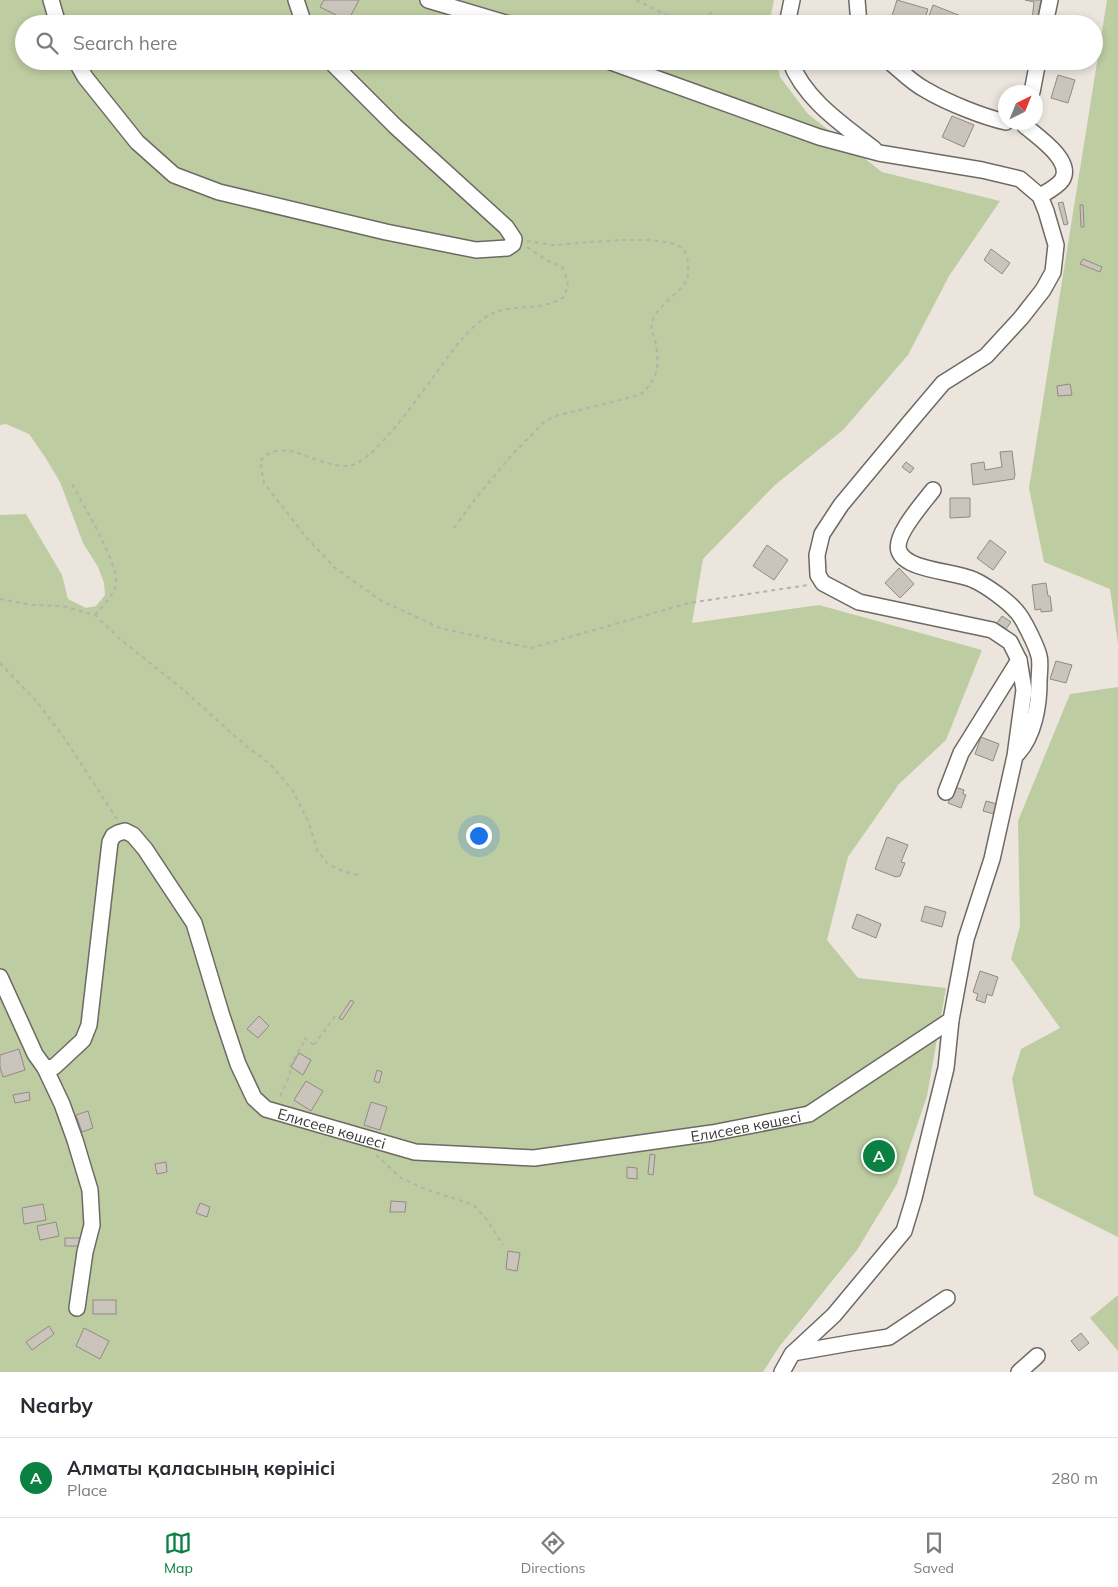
<!DOCTYPE html>
<meta charset="utf-8">
<style>
:root{--surface:#fff;--page:#f7f7f7;--text:#2b2b33;--muted:#7c7c81;--line:#e1e1e2;--accent:#0b8043}
body{margin:0;font-family:Mulish,sans-serif;background:var(--page);color:var(--text)}
.compass{position:absolute;left:998px;top:85px;width:45px;height:45px;border-radius:50%;background:var(--surface);box-shadow:0 2px 8px #0003;rotate:43deg}
.you{position:absolute;left:478px;top:835px;width:18px;height:18px;margin:-12px;border:4px solid #fff;border-radius:50%;background:#1a73e8;box-shadow:0 0 0 8px #1a73e833}
.badge{display:grid;place-items:center;width:32px;height:32px;border-radius:50%;background:var(--accent);color:#fff;font-size:16px;font-weight:700}
.pin{position:absolute;translate:-50% -50%;border:2px solid #fff;box-shadow:0 1px 5px #0006}
.list{margin:0;padding:0;list-style:none}
h2{display:flex;justify-content:space-between;align-items:center;height:65px;margin:0;padding:0 20px;font-size:21px}
h2 small{font-size:16px;font-weight:400;color:var(--muted)}
.list li{display:grid;grid-template-columns:32px 1fr auto;gap:15px;align-items:center;box-sizing:border-box;height:80px;padding:0 20px;border-top:1px solid var(--line)}
.list b{display:block;font-size:19px;white-space:nowrap}
.list p{margin:0;font-size:16px;white-space:nowrap;color:var(--muted)}
.list em{font-size:16px;font-style:normal;color:var(--muted)}
.icon{flex:none;width:28px;height:28px;fill:none;stroke:currentColor;stroke-width:2;stroke-linecap:round;stroke-linejoin:round}
.map{position:relative;flex:none;width:1118px;height:1372px;overflow:hidden}
.search{position:absolute;background:var(--surface);box-shadow:0 2px 8px #0003;left:15px;right:15px;top:15px;height:55px;display:flex;align-items:center;gap:12px;box-sizing:border-box;padding:0 18px;border-radius:28px;color:var(--muted);font-size:19px}
.sheet{height:145px;background:var(--surface)}
nav{display:flex;justify-content:space-around;align-items:center;box-sizing:border-box;height:70px;border-top:1px solid var(--line);background:var(--surface);font-size:14px;color:var(--muted)}
nav a{display:grid;justify-items:center;gap:2px}
nav .on{color:var(--accent)}
.map>svg:first-child{display:block}
.green{fill:#becca1}
.building{fill:#cac4bd;stroke:#918a84}
.lines{fill:none;stroke-linecap:round;stroke-linejoin:round}
.minor-casing{stroke:#6f6963;stroke-width:18}
.path{stroke:#b6b1ab;stroke-width:2;stroke-dasharray:4 4;stroke-linecap:butt}
.minor{stroke:#fff;stroke-width:15}
.labels{text-anchor:middle;dominant-baseline:central;stroke-width:5;stroke-linejoin:round;paint-order:stroke}
.street-label{font-size:15px;fill:#3a3835;stroke:#ebe5de}
</style>
<div class="map">
<svg width="1118" height="1372" viewBox="0 0 1118 1372">
<rect width="100%" height="100%" fill="#ebe5de"/>
<g class="green">
<path d="M0,0H774L770,20L771,24H24V61H777L780,77L808,114L882,172L1000,201L949,276L908,355L843,430L775,485L703,559L692,623L819,605L982,650L946,740L899,784L848,857L827,940L858,978L946,988L927,1096L897,1184L857,1250L779,1347L763,1372H0V515L26,514L62,575L68,599L86,608L96,606L105,595L104,583L98,567L83,543L60,482L45,457L29,434L6,424L0,425Z"/>
<path d="M1107,0H1118V644L1110,589L1044,562L1029,488Z"/>
<path d="M1118,687V1237L1034,1195L1012,1079L1021,1049L1060,1028L1011,959L1020,926L1018,821L1070,694Z"/>
<path d="M1118,1295V1351L1090,1318Z"/>
</g>
<g class="building">
<path d="M324,0H359L348,21L320,7Z"/>
<path d="M897,0L928,9L923,24H895L890,22Z"/>
<path d="M1025,0H1041L1037,21L1032,20L1034,2Z"/>
<path d="M933,5L961,16L958,24H926Z"/>
<path d="M1058,75L1075,80L1068,103L1051,98Z"/>
<path d="M952,116L974,125L964,147L942,137Z"/>
<path d="M1063,202L1068,224L1064,225L1058,203Z"/>
<path d="M1080,205H1083L1084,227H1081Z"/>
<path d="M991,249L1010,263L1002,274L984,260Z"/>
<path d="M1083,259L1102,267L1100,272L1080,264Z"/>
<path d="M1070,384L1072,395L1058,396L1057,386Z"/>
<path d="M1012,451L1015,475L1014,479L973,485L971,464L984,462L985,470L1002,467L1000,452Z"/>
<path d="M906,462L914,468L910,473L902,467Z"/>
<path d="M950,498H970V517L950,518Z"/>
<path d="M990,540L1006,552L993,570L977,558Z"/>
<path d="M767,545L788,560L774,580L753,566Z"/>
<path d="M899,568L914,584L900,598L885,583Z"/>
<path d="M1046,583L1048,596H1050L1052,611L1041,612V609L1035,610L1032,585Z"/>
<path d="M1002,616L1011,622L1006,629L997,623Z"/>
<path d="M1056,661L1072,665L1066,683L1050,679Z"/>
<path d="M981,737L999,744L993,761L975,754Z"/>
<path d="M955,787L964,790L963,794L966,795L961,808L948,803Z"/>
<path d="M986,801L997,804L994,814L983,811Z"/>
<path d="M887,837L908,845L901,862L905,863L900,876L896,877L875,869Z"/>
<path d="M925,906L946,912L942,927L921,921Z"/>
<path d="M857,914L881,924L876,938L852,928Z"/>
<path d="M980,971L998,977L992,996L987,994L985,1003L976,1000L978,994L973,992Z"/>
<path d="M351,1000L354,1002L342,1020L339,1018Z"/>
<path d="M259,1016L269,1026L258,1038L247,1029Z"/>
<path d="M19,1049L25,1070L3,1077L0,1067V1055Z"/>
<path d="M299,1053L311,1060L303,1075L291,1067Z"/>
<path d="M377,1070L382,1072L379,1083L374,1081Z"/>
<path d="M306,1081L323,1091L311,1111L294,1100Z"/>
<path d="M29,1092L30,1100L15,1103L13,1095Z"/>
<path d="M371,1102L387,1107L380,1130L364,1125Z"/>
<path d="M88,1111L93,1128L82,1132L76,1115Z"/>
<path d="M650,1154L655,1155L653,1175L648,1174Z"/>
<path d="M166,1162L167,1172L157,1174L155,1164Z"/>
<path d="M627,1167L637,1168V1179L627,1178Z"/>
<path d="M391,1201L406,1202L405,1212H390Z"/>
<path d="M200,1203L210,1207L207,1217L196,1213Z"/>
<path d="M43,1204L46,1220L24,1224L22,1208Z"/>
<path d="M56,1222L59,1236L40,1240L37,1226Z"/>
<rect x="65" y="1238" width="16" height="8"/>
<path d="M508,1251L520,1253L517,1271L506,1269Z"/>
<rect x="93" y="1300" width="23" height="14"/>
<path d="M49,1326L54,1334L32,1350L26,1342Z"/>
<path d="M84,1328L109,1341L100,1359L76,1346Z"/>
<path d="M1081,1333L1089,1343L1079,1351L1071,1341Z"/>
</g>
<g class="lines">
<g class="minor-casing">
<g id="minor">
<path d="M51,0L58,24"/>
<path d="M296,0L304,24"/>
<path d="M428,0L509,24"/>
<path d="M857,0L859,24"/>
<path d="M787,24L792,0"/>
<path d="M1045,24L1050,0"/>
<path d="M76,61L85,77L137,142L174,175L219,192L386,232L476,250L507,248L513,244L514,239L506,227L395,126L330,61"/>
<path d="M608,61L819,137L879,153L982,170L1020,179L1040,196L1046,211L1056,245L1053,272L1043,290L1021,318L986,356L943,383L910,422L841,505L822,534L817,555L818,575L823,583L859,602L992,630L1010,642L1019,660L1024,690L1015,756L992,859L966,939L951,1020L946,1068L914,1198L904,1231L834,1315L792,1354L782,1372"/>
<path d="M790,61C805,100 842,124 874,149"/>
<path d="M889,61C901,71 912,83 926,90C946,102 983,117 1006,122"/>
<path d="M1032,92L1038,61"/>
<path d="M1026,122L1025,126C1038,137 1074,161 1062,180C1057,187 1047,192 1040,196"/>
<path d="M933,490C924,502 893,536 899,551C906,571 956,571 974,580C987,586 1008,601 1017,612C1023,618 1037,647 1039,656C1041,663 1039,674 1039,682C1039,706 1034,735 1018,753"/>
<path d="M946,792L961,753L1019,660"/>
<path d="M0,977L35,1054L45,1068L62,1104L75,1140L90,1190L92,1225L85,1252L77,1308"/>
<path id="s1" d="M45,1068L54,1067L83,1040L89,1025L110,842L113,836L118,833L125,831L133,835L145,849L194,923L221,1013L238,1064L254,1098L266,1109L415,1152L534,1158L712,1133L809,1114L951,1020"/>
<path d="M793,1353L850,1343L889,1337L947,1298"/>
<path d="M1019,1372L1037,1356"/>
</g>
</g>
<g class="path">
<path d="M636,0L677,20L700,22L712,12"/>
<path d="M527,247L546,260L562,267L568,281L565,296C538,315 507,300 483,319C475,325 467,333 461,340C439,365 378,464 348,466C328,467 309,455 290,451C284,450 277,451 271,452L260,461L264,483L306,537L334,567L380,600L440,628L531,648L689,603L808,585"/>
<path d="M72,484C82,502 119,565 116,583C114,595 103,606 95,615"/>
<path d="M454,528L475,499L510,457L545,421L559,415L640,395C659,378 660,365 655,340C652,330 649,325 655,315C662,304 681,291 686,281C689,275 688,268 688,262C687,257 686,252 682,248C664,233 582,243 557,245C547,245 536,242 527,241"/>
<path d="M0,599L32,605L63,606L95,615L120,639L180,687L245,745L271,765L292,789L309,823L317,850L328,864L342,871L358,875"/>
<path d="M0,663L38,703L63,736L117,819"/>
<path d="M304,1038L317,1047"/>
<path d="M314,1045L335,1016"/>
<path d="M280,1096C284,1087 292,1076 290,1066L305,1040"/>
<path d="M376,1155L401,1178L425,1189L474,1205L487,1220L503,1245"/>
</g>
<use href="#minor" class="minor"/>
</g>
<g class="labels">
<g class="street-label">
<text stroke="none"><textPath href="#s1" startOffset="1075">Елисеев көшесі</textPath></text>
<text stroke="none"><textPath href="#s1" startOffset="655">Елисеев көшесі</textPath></text>
</g>
</g>
</svg>
<svg class="compass" viewBox="-18 -18 36 36"><path d="M0-13l5 13h-10z" fill="#e53935"/><path d="M0 13l5-13h-10z" fill="#7c7c81"/></svg>
<div class="you"></div>
<div class="pin badge" style="left:879px;top:1156px">A</div>
<div class="search"><svg class="icon" aria-label="search" viewBox="0 0 24 24"><circle cx="10" cy="10" r="6"/><path d="M15 15l6 6"/></svg>Search here</div>
</div>
<section class="sheet">
<h2>Nearby<small></small></h2>
<ul class="list">
<li><span class="badge">A</span><div><b>Алматы қаласының көрінісі</b><p>Place</p></div><em>280 m</em></li>
</ul>
</section>
<nav>
<a class="on"><svg class="icon" aria-label="map" viewBox="0 0 24 24"><path d="M3 6l6-2 6 2 6-2v14l-6 2-6-2-6 2zM9 4v14M15 6v14"/></svg>Map</a>
<a><svg class="icon" aria-label="directions" viewBox="0 0 24 24"><path d="M12 3l9 9-9 9-9-9zM9 14v-3h6M13 9l2 2-2 2"/></svg>Directions</a>
<a><svg class="icon" aria-label="saved" viewBox="0 0 24 24"><path d="M7 4h10v16l-5-4-5 4z"/></svg>Saved</a>
</nav>
